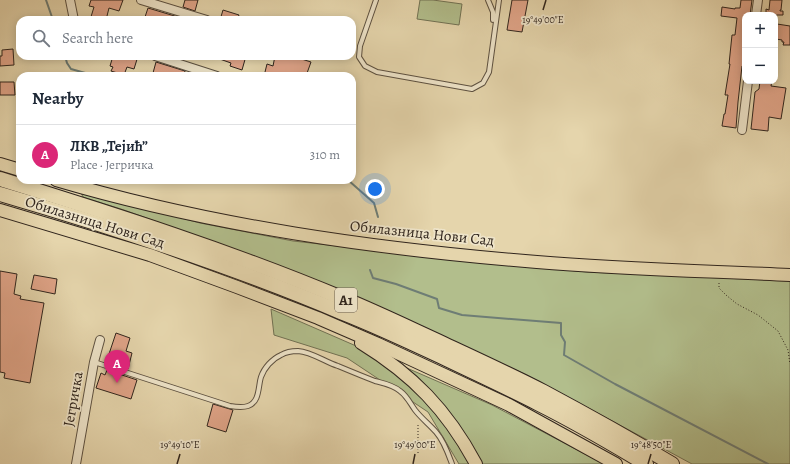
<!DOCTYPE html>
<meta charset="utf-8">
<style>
:root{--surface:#fff;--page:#f6f6f7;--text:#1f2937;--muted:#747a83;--line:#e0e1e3;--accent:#db2777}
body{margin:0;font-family:Alegreya,serif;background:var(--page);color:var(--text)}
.controls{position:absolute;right:12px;top:12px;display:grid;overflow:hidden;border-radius:8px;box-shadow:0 2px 10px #0003}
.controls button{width:36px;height:36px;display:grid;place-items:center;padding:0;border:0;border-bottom:1px solid var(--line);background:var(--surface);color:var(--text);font:20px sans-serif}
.you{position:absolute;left:375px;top:189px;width:14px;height:14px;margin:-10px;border:3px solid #fff;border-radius:50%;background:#1a73e8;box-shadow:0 0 0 6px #1a73e833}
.badge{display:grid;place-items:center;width:26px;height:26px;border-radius:50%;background:var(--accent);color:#fff;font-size:13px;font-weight:700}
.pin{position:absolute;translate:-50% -33px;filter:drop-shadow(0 1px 2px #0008)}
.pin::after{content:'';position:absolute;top:21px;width:14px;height:12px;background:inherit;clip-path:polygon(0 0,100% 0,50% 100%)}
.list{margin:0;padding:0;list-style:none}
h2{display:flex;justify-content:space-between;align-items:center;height:52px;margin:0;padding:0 16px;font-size:17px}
h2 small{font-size:13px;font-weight:400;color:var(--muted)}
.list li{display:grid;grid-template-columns:26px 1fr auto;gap:12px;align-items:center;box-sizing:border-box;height:60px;padding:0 16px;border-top:1px solid var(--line)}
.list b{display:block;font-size:15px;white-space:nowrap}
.list p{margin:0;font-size:13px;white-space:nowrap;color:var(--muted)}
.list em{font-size:13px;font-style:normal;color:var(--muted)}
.icon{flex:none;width:22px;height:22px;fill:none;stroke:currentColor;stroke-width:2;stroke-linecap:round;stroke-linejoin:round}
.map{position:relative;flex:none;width:790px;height:464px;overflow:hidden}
.search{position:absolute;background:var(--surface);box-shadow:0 2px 10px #0003;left:16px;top:16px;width:340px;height:44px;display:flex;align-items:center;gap:10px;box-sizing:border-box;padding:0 14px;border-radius:12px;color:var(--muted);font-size:15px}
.panel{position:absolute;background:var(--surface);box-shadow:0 2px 10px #0003;left:16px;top:72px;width:340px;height:112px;border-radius:12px}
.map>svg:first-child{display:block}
.green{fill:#b2be8c;stroke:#717254}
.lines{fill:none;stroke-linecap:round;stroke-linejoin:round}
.stream{stroke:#6e7d75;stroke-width:2}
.building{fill:#e1a589;stroke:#30251d}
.service-casing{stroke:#5d5141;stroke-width:6}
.minor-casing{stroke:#5d5141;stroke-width:10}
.primary-casing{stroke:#30251d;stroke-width:14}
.motorway-casing{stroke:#30251d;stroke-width:16}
.path{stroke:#30251d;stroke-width:1;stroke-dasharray:1 2;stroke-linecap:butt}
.service{stroke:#eee4c9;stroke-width:4}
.minor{stroke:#eee4c9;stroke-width:8}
.primary{stroke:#e5d5ac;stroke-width:12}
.motorway{stroke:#e5d5ac;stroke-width:14}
.ticks{fill:none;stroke:#30251d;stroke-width:1.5}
.labels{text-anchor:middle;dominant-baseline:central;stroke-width:3.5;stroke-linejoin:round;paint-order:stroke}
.shield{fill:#eee4c9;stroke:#695e51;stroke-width:1}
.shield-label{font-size:14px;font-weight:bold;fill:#30251d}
.street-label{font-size:15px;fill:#30251d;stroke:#eee4c9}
.ticks-label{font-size:10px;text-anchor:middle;fill:#30251d;stroke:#eee4c9;stroke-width:3.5;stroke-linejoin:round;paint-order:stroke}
</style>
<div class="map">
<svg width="790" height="464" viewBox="0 0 790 464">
<rect width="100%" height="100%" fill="#e5d5ac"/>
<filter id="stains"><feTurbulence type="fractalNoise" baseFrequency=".005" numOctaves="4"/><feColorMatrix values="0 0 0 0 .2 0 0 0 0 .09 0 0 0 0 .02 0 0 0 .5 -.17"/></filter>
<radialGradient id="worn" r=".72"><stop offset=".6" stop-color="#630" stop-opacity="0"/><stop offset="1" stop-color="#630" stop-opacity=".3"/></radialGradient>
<g class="green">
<path d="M420,0H433L462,4L459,25L417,19Z"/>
<path d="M80,191L200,223L293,241L435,257L587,272L790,281V464H692L527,375L387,312L242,252L124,210L83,197Z"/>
<path d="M271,309L492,405L604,464H459L428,412L347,358L274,335Z"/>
</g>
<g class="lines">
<g class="stream">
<path d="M46,0L53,20"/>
<path d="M65,56L67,63L71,69L96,76"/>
<path d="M348,180L374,203L378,217"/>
<path d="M370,270L373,278L396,284L437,299L439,308L462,315L561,323V335L565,342L564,355L615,384L768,464"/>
</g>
</g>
<g class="building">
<path d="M91,0H123L119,11L109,8L106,20H90L94,7L89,6Z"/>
<path d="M185,0H198L195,11L183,7Z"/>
<path d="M512,0H528L522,32L507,30Z"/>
<path d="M741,0H752L750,15H745V56L744,66H742L738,102L736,128L722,126L724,114H725L728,95H725L730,64H729L732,35H735L737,18L721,16L722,7L735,9V8H740Z"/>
<path d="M770,0H782L781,10H780V11H783V15H766V9L769,10Z"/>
<path d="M148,8L188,20H144Z"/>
<path d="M223,10L239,15L237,20H220Z"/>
<path d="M777,24L790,26V45H783L784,42H782V40L776,39Z"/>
<path d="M13,49L14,65L0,66V56H2V50Z"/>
<path d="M113,56H138L134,69L127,67L124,75L111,71L113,67L110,66Z"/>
<path d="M214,56H246L242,70L230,66L231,63L214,57Z"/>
<path d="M275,56H292L311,62L306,76H264L267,64L273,66Z"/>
<path d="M156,62L185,71L184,76H161L153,73Z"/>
<path d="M760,81H772L771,86L786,88L781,119L769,117L768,131L751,129L755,92L759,89Z"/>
<path d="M0,82H14L15,95H0Z"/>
<path d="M0,271L17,274L14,294L21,296L20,299L44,303L30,383L4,378L5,373L0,372Z"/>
<path d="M34,275L57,279L55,294L31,289Z"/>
<path d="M116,333L130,338L126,351L132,353L128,369L109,363L110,361L107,360Z"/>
<path d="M107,370L137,380L131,399L96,388L101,373L105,375Z"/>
<path d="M213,404L233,410L226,432L207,426Z"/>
</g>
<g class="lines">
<g class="service-casing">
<g id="service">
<path d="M376,0L360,46L359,57L365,66L377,72L472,89L483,83L489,72L499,0"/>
<path d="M488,0L493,12V20"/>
<path d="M94,362L230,406C236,407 242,408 248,406C260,402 258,386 261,377C264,368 272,359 281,355C286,352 292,351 298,351C312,352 325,362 338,366C350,371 362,376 375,381C383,383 393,385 400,391C407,396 410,403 415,410C421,418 429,424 436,432C444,441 448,453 452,464"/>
</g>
</g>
<g class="minor-casing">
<g id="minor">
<path d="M70,0L74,20"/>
<path d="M141,0L207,20"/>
<path d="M756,15L758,0"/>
<path d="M155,56L217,76"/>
<path d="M742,130L748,81"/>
<path d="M76,464L94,362L100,340"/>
</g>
</g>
<g class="primary-casing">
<g id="primary">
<path d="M0,164L20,170"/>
<path d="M56,180C212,226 375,249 537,262C621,269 706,271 790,275"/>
<path d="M0,210L150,255L237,287L318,318L378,344L509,405L616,464"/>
<path d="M361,343C413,375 447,410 476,464"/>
</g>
</g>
<g class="motorway-casing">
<g id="motorway">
<path d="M0,179C116,215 232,252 344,299C378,313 411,329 444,344C478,360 511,375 544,392C587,415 630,439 672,464"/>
<path d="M0,194C116,228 232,266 343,313C376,326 408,341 440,356C473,372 506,387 539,404C575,422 611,443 646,464"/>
</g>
</g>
<g class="path">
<path d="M719,283V288L726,295L737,304L758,315L778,331L788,350L790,364"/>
<path d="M418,453V423"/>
</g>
<use href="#service" class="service"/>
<use href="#minor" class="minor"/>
<use href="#primary" class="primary"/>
<use href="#motorway" class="motorway"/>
</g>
<path class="ticks" d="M543,10L546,0M177,464L180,454M413,464L415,454M648,464L651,454"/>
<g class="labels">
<rect class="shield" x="335" y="288" width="22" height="24" rx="3"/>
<g class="shield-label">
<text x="346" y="300">A1</text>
</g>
<g class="street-label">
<text transform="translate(95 222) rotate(17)">Обилазница Нови Сад</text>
<text transform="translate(422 233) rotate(6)">Обилазница Нови Сад</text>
<text transform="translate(73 399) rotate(-80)">Јегричка</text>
</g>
</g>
<g class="ticks-label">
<text x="543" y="23">19°49'00"E</text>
<text x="180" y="448">19°49'10"E</text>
<text x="415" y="448">19°49'00"E</text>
<text x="651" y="448">19°48'50"E</text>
</g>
<rect width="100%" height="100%" filter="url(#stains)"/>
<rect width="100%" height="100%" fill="url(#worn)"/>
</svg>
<div class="controls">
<button>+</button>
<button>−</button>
</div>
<div class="you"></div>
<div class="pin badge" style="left:117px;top:383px">A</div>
<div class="search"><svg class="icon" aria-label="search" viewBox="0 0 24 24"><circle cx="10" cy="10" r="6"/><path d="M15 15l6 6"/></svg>Search here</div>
<section class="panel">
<h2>Nearby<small></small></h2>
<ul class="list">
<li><span class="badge">A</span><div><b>ЛКВ „Тејић”</b><p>Place · Јегричка</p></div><em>310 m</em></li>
</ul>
</section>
</div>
